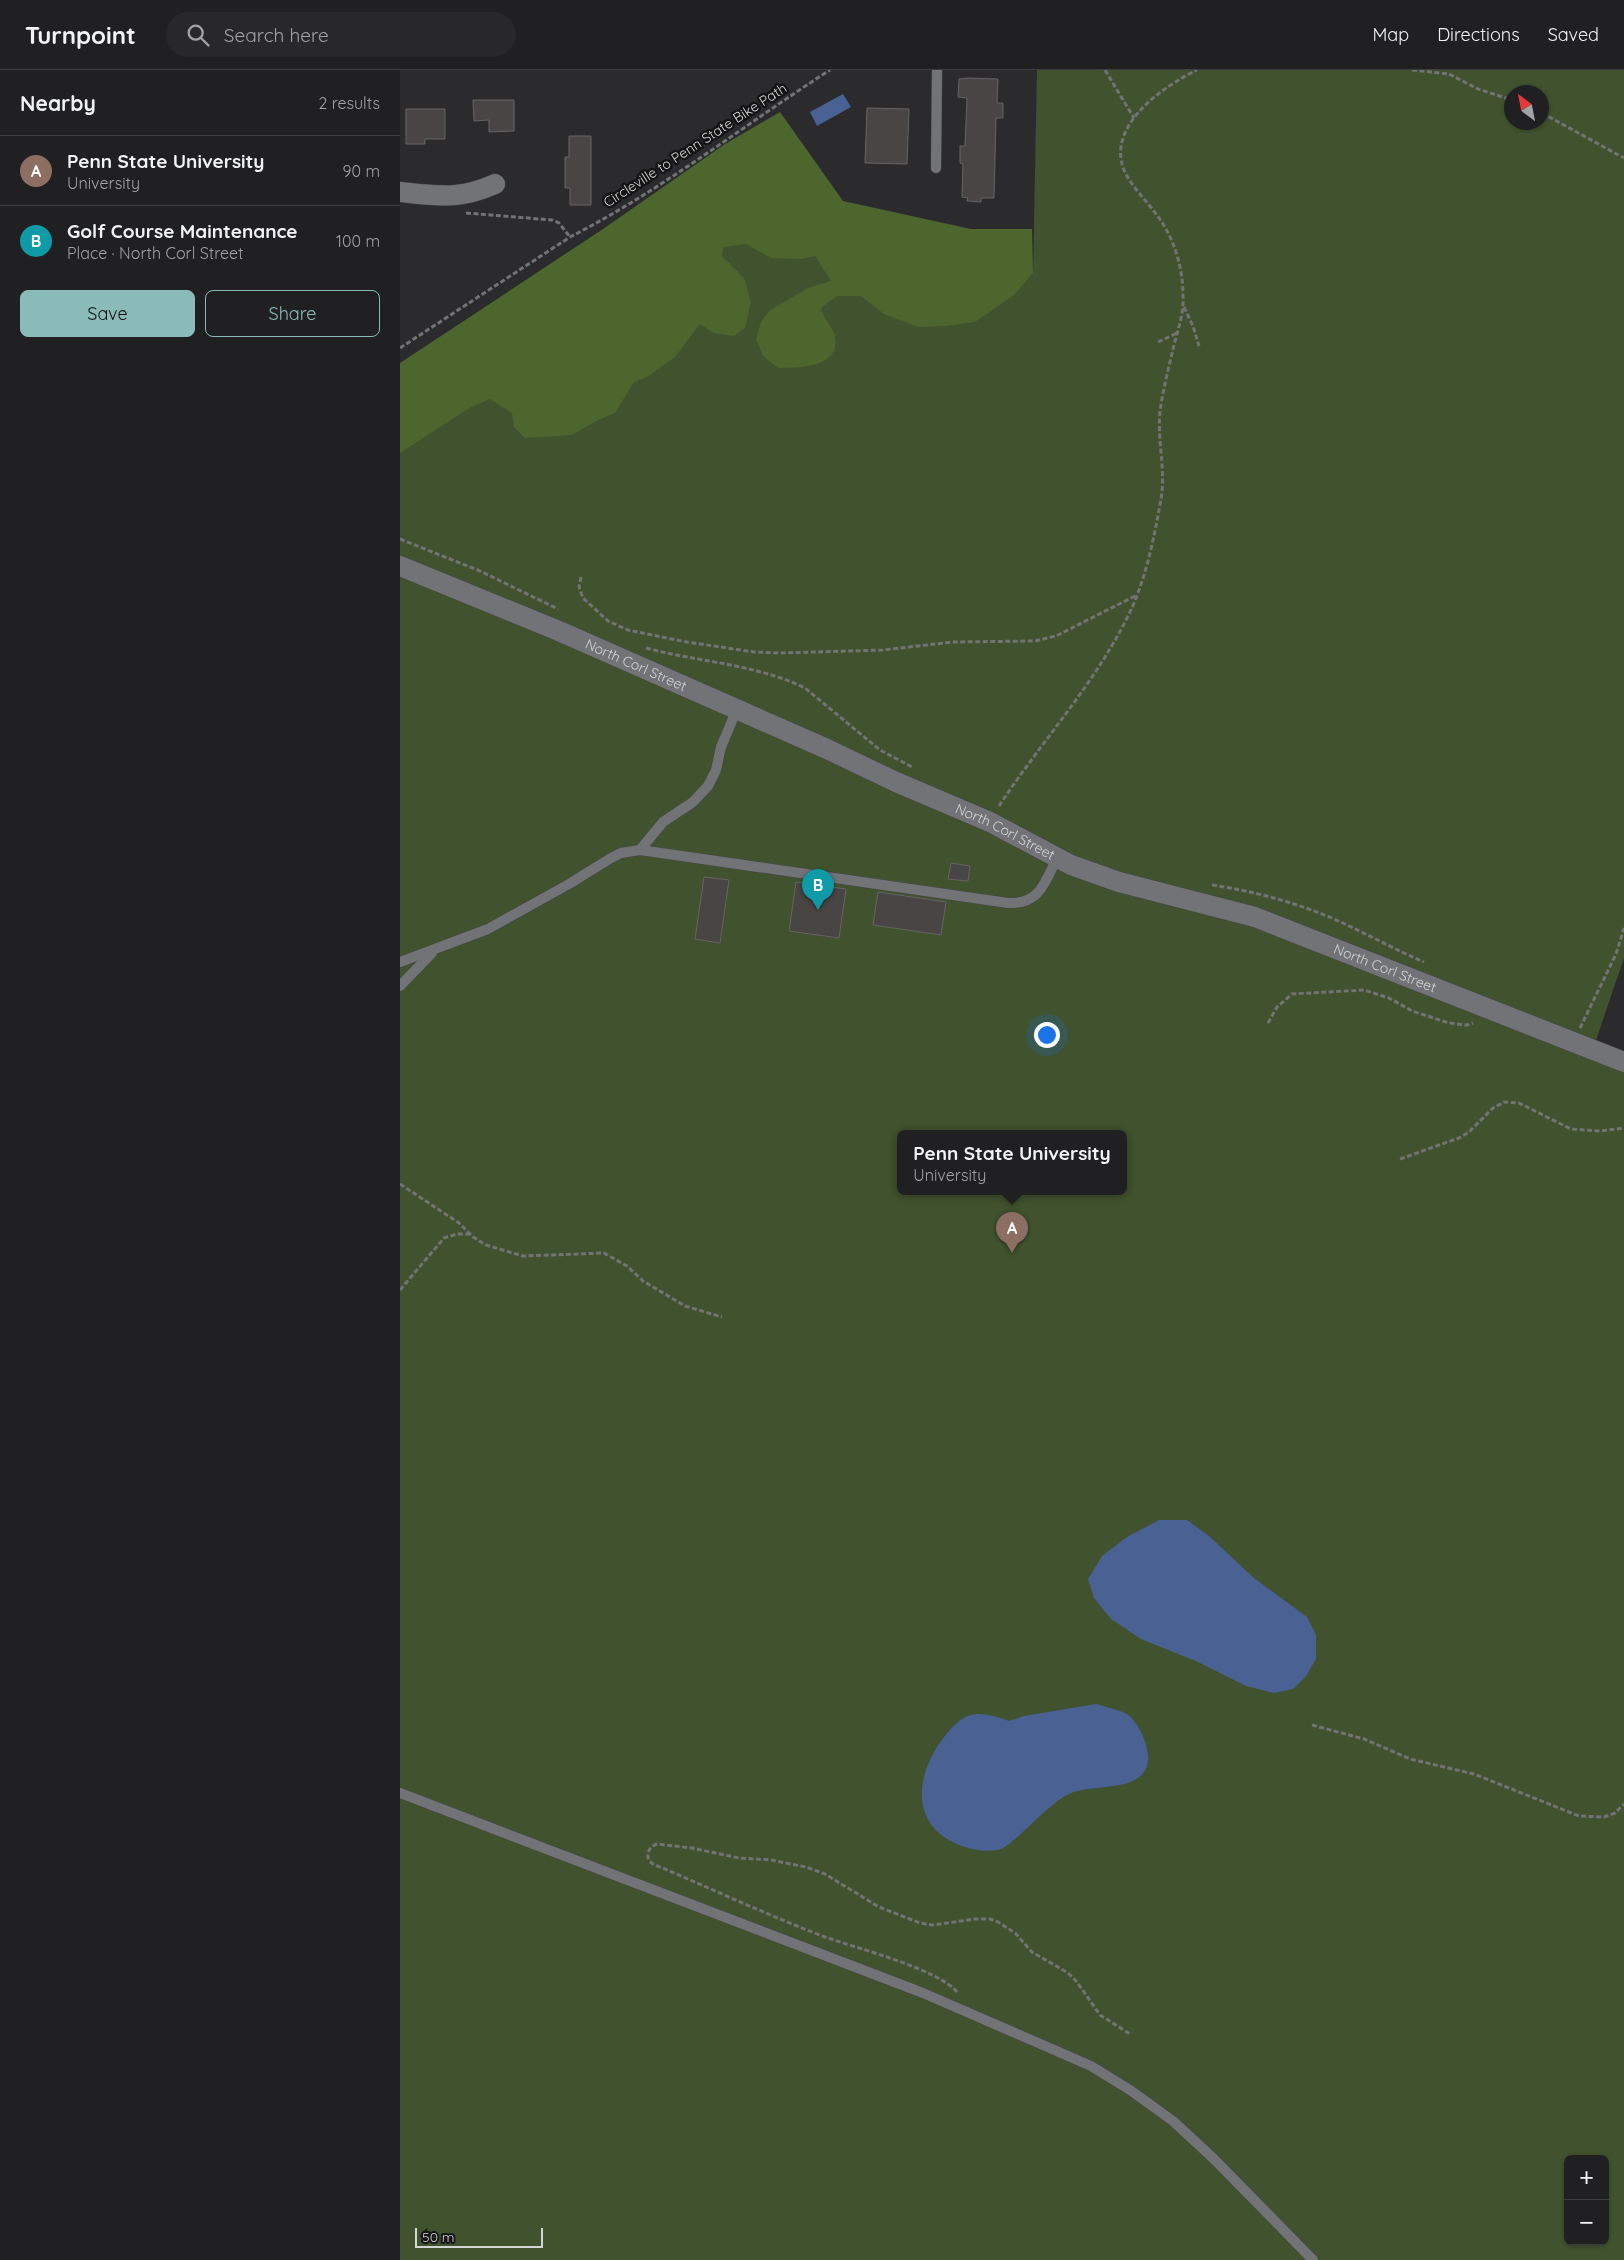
<!DOCTYPE html>
<meta charset="utf-8">
<style>
:root{--surface:#202022;--page:#28282a;--text:#f1f3f6;--muted:#a2a3a5;--line:#3d3e40;--accent:#8bbbb9}
body{margin:0;font-family:Quicksand,sans-serif;background:var(--page);color:var(--text)}
.controls{position:absolute;right:15px;bottom:15px;display:grid;overflow:hidden;border-radius:8px;box-shadow:0 1px 4px #0004}
.controls button{width:45px;height:45px;display:grid;place-items:center;padding:0;border:0;border-bottom:1px solid var(--line);background:var(--surface);color:var(--text);font:25px sans-serif}
.compass{position:absolute;left:1104px;top:15px;width:45px;height:45px;border-radius:50%;background:var(--surface);box-shadow:0 1px 4px #0004;rotate:328deg}
.scale{position:absolute;left:15px;bottom:12px;width:128px;box-sizing:border-box;padding-left:5px;border:2px solid #d4d5d6;border-top:0;font-size:14px;line-height:18px;white-space:nowrap;color:#d4d5d6;-webkit-text-stroke:4px #141415;paint-order:stroke}
.you{position:absolute;left:646px;top:964px;width:18px;height:18px;margin:-12px;border:4px solid #fff;border-radius:50%;background:#1a73e8;box-shadow:0 0 0 8px #1a73e833}
.badge{display:grid;place-items:center;width:32px;height:32px;border-radius:50%;background:var(--accent);color:#fff;font-size:16px;font-weight:700}
.pin{position:absolute;translate:-50% -41px;filter:drop-shadow(0 1px 2px #0008)}
.pin::after{content:'';position:absolute;top:26px;width:18px;height:15px;background:inherit;clip-path:polygon(0 0,100% 0,50% 100%)}
.popup{position:absolute;left:497px;top:1060px;width:230px;height:65px;box-sizing:border-box;display:grid;place-content:center;border-radius:8px;background:var(--surface);filter:drop-shadow(0 1px 4px #0005);font-size:16px;white-space:nowrap;color:var(--muted)}
.popup b{font-size:19px;color:var(--text)}
.popup::after{content:'';position:absolute;left:50%;top:100%;margin-left:-10px;border:10px solid transparent;border-top-color:var(--surface)}
.list{margin:0;padding:0;list-style:none}
h2{display:flex;justify-content:space-between;align-items:center;height:65px;margin:0;padding:0 20px;font-size:21px}
h2 small{font-size:16px;font-weight:400;color:var(--muted)}
.list li{display:grid;grid-template-columns:32px 1fr auto;gap:15px;align-items:center;box-sizing:border-box;height:70px;padding:0 20px;border-top:1px solid var(--line)}
.list b{display:block;font-size:19px;white-space:nowrap}
.list p{margin:0;font-size:16px;white-space:nowrap;color:var(--muted)}
.list em{font-size:16px;font-style:normal;color:var(--muted)}
.actions{display:flex;gap:10px;padding:15px 20px}
.actions a{flex:1;padding:11px 0;border:1px solid var(--accent);border-radius:8px;text-align:center;font-size:18px;color:var(--accent)}
.actions .main{background:var(--accent);color:#111}
.icon{flex:none;width:28px;height:28px;fill:none;stroke:currentColor;stroke-width:2;stroke-linecap:round;stroke-linejoin:round}
.map{position:relative;flex:none;width:1224px;height:2190px;overflow:hidden}
header{display:flex;align-items:center;gap:30px;box-sizing:border-box;height:70px;padding:0 25px;background:var(--surface);border-bottom:1px solid var(--line)}
header strong{font-size:24px}
nav{display:flex;gap:28px;margin-inline-start:auto;font-size:18px}
.search{width:350px;height:45px;background:var(--page);display:flex;align-items:center;gap:12px;box-sizing:border-box;padding:0 18px;border-radius:28px;color:var(--muted);font-size:19px}
main{display:flex}
aside{flex:1;background:var(--surface)}
.map>svg:first-child{display:block}
.green{fill:#41522e;fill-rule:evenodd}
.forest{fill:#4c662e}
.water{fill:#4a6194}
.building{fill:#484544;stroke:#676463}
.lines{fill:none;stroke-linecap:round;stroke-linejoin:round}
.lane-casing{stroke:#464648;stroke-width:11}
.street-casing{stroke:#464648;stroke-width:21}
.path{stroke:#727375;stroke-width:3;stroke-dasharray:5 2.5;stroke-linecap:butt}
.lane{stroke:#727376;stroke-width:10}
.street{stroke:#727376;stroke-width:20}
.labels{text-anchor:middle;dominant-baseline:central;stroke-width:5;stroke-linejoin:round;paint-order:stroke}
.street-label{font-size:14px;fill:#d4d5d6;stroke:#141415}
</style>
<header>
<strong>Turnpoint</strong>
<div class="search"><svg class="icon" aria-label="search" viewBox="0 0 24 24"><circle cx="10" cy="10" r="6"/><path d="M15 15l6 6"/></svg>Search here</div>
<nav><a>Map</a><a>Directions</a><a>Saved</a></nav>
</header>
<main>
<aside>
<h2>Nearby<small>2 results</small></h2>
<ul class="list">
<li><span class="badge" style="background:#8d6e63">A</span><div><b>Penn State University</b><p>University</p></div><em>90 m</em></li>
<li><span class="badge" style="background:#0f9aa8">B</span><div><b>Golf Course Maintenance</b><p>Place · North Corl Street</p></div><em>100 m</em></li>
</ul>
<div class="actions"><a class="main">Save</a><a>Share</a></div>
</aside>
<div class="map">
<svg width="1224" height="2190" viewBox="0 0 1224 2190">
<rect width="100%" height="100%" fill="#2b2b2e"/>
<path class="green" d="M637,0H1224V888L1193,979L1224,992V2190H0V294L228,148L633,203ZM1112,22H1142V52H1112ZM501,1064H723V1122H501ZM1168,2089H1205V2171H1168Z"/>
<path class="forest" d="M380,42L443,131L571,159H632L633,203L614,225L575,252L546,256L518,257L484,244L461,226H437L421,238C423,249 433,256 435,267C441,298 398,298 378,298L363,286L356,269L361,252L370,240L408,218L431,211L415,186L402,189L371,188L346,174L323,177L322,186L344,208L351,232L345,258L334,266L314,263L300,254L275,287L247,307L234,312L215,343L198,350L172,365L125,368L114,357L112,343L90,329L71,337L0,383V293L203,159L325,74Z"/>
<g class="water">
<path d="M443,24L451,37L417,56L410,42Z"/>
<path d="M759,1450H787L809,1466L854,1508L907,1547L916,1565V1589L906,1606L893,1619L874,1623L846,1616L798,1592L741,1569L711,1549L694,1528L688,1509L702,1486L727,1467Z"/>
<path d="M696,1634C705,1637 716,1639 725,1643C739,1650 752,1681 747,1696C738,1723 692,1713 669,1724C648,1733 613,1777 598,1780C585,1782 574,1780 562,1776C511,1758 514,1709 541,1671C548,1662 557,1650 568,1646C581,1641 597,1647 609,1651L624,1646Z"/>
</g>
<g class="building">
<path d="M568,8L598,9L597,33H603V48H596L594,128H581V132L567,131L568,128L562,127L563,94L560,93V76H565L567,28L558,27L559,9Z"/>
<path d="M73,30H114V61L89,62V50L74,51Z"/>
<path d="M467,38L509,39L507,94L465,93Z"/>
<path d="M6,39H45V69H25V74H6Z"/>
<path d="M169,66H191V135H170V118H165V87H169Z"/>
<path d="M551,793L570,796L568,811L548,809Z"/>
<path d="M304,807L329,810L320,873L295,869Z"/>
<path d="M396,812L446,819L439,868L389,861Z"/>
<path d="M478,822L546,832L541,865L473,855Z"/>
</g>
<g class="lines">
<g class="lane-casing">
<g id="lane">
<path d="M536,98L537,0"/>
<path d="M240,780L263,752L293,732L308,716L316,700L321,677L337,639"/>
<path d="M0,892L88,859L169,814L211,788L221,783L240,780L608,833C640,834 644,814 657,788"/>
<path d="M0,916L32,883"/>
<path d="M0,1723L523,1923L691,1996L730,2020L773,2051L814,2089L913,2190"/>
</g>
</g>
<g class="street-casing">
<g id="street">
<path d="M0,122C37,126 60,130 95,114"/>
<path id="s1" d="M0,496L159,561L427,679L496,712L590,752L671,795L719,812L855,847L1224,992"/>
</g>
</g>
<g class="path">
<path d="M705,0L734,48"/>
<path d="M1012,0L1049,4L1078,19L1112,30"/>
<path d="M1142,43L1224,88"/>
<path d="M66,143L152,150L159,153L170,167"/>
<path d="M784,237L793,256L799,276"/>
<path d="M758,272L777,263"/>
<path d="M0,278L170,167C262,120 344,55 430,0"/>
<path d="M0,469L80,501L158,539"/>
<path d="M181,507L179,517L183,528L208,551L228,560L287,572L354,582L380,583L483,580L553,572L635,571L656,566L737,525"/>
<path d="M246,578C298,592 356,594 405,618L480,680L512,697"/>
<path d="M599,736C641,672 694,615 728,546C746,510 754,468 761,429C766,399 757,371 760,341C763,320 769,296 774,275C778,259 784,244 783,226C783,197 774,167 756,144C746,130 731,116 724,100C706,55 764,16 797,0"/>
<path d="M812,815C852,821 890,831 927,846C960,860 991,878 1024,892"/>
<path d="M868,953L877,937L892,924L964,920L989,928L1012,941L1049,953L1067,955L1073,953"/>
<path d="M1180,958L1216,884L1224,858"/>
<path d="M1000,1089L1059,1068L1069,1062L1093,1038L1104,1032L1119,1033L1171,1059L1200,1061L1224,1058"/>
<path d="M0,1114L59,1153L73,1167L86,1175L123,1186L204,1183L227,1196L243,1211L285,1236L322,1247"/>
<path d="M0,1220L44,1168L57,1164H69"/>
<path d="M912,1655L964,1669L1010,1689L1074,1704L1179,1746L1204,1747L1215,1743L1224,1734"/>
<path d="M557,1922C538,1899 456,1878 425,1867C367,1845 310,1818 253,1794L249,1791C246,1783 249,1777 257,1774L292,1778L339,1788L371,1790L406,1797L425,1804L479,1837L520,1853L533,1855L575,1849H590L598,1852L615,1863L632,1882L668,1903L677,1912L700,1945L730,1964"/>
</g>
<use href="#lane" class="lane"/>
<use href="#street" class="street"/>
</g>
<g class="labels">
<g class="street-label">
<text transform="translate(295 75) rotate(-33)">Circleville to Penn State Bike Path</text>
<text stroke="none"><textPath href="#s1" startOffset="256">North Corl Street</textPath></text>
<text stroke="none"><textPath href="#s1" startOffset="661">North Corl Street</textPath></text>
<text stroke="none"><textPath href="#s1" startOffset="1066">North Corl Street</textPath></text>
</g>
</g>
</svg>
<div class="controls">
<button>+</button>
<button>−</button>
</div>
<svg class="compass" viewBox="-18 -18 36 36"><path d="M0-13l5 13h-10z" fill="#e53935"/><path d="M0 13l5-13h-10z" fill="#a2a3a5"/></svg>
<div class="scale">50 m</div>
<div class="you"></div>
<div class="pin badge" style="left:612px;top:1183px;background:#8d6e63">A</div>
<div class="popup"><b>Penn State University</b>University</div>
<div class="pin badge" style="left:418px;top:840px;background:#0f9aa8">B</div>
</div>
</main>
